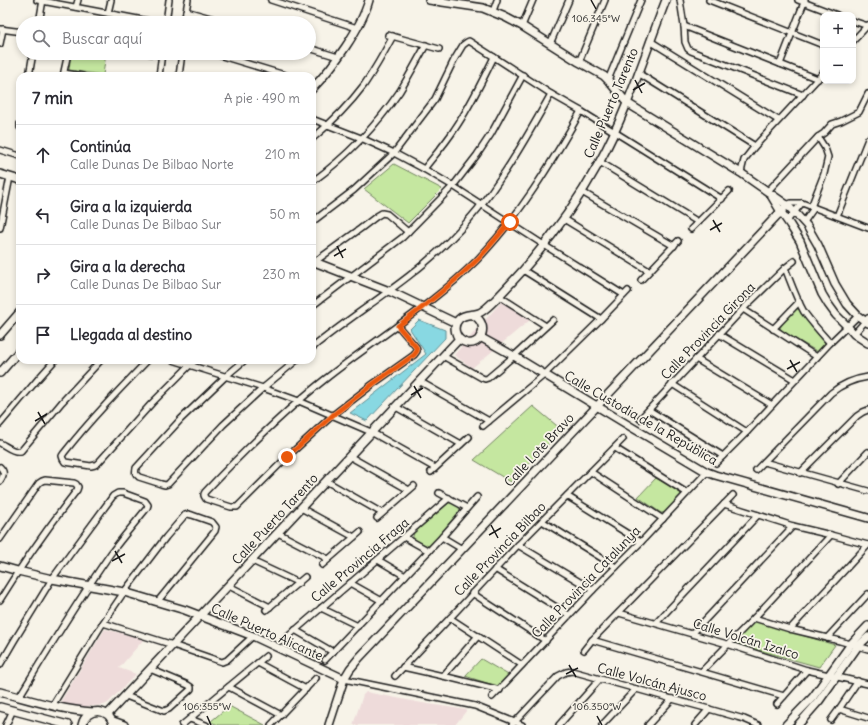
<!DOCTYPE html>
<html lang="es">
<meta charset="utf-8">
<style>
:root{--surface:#fff;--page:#f2f2f3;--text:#2b2b33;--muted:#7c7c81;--line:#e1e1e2}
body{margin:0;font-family:Delius,sans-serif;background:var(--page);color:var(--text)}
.controls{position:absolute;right:12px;top:12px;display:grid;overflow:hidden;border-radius:8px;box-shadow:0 2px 6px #0003}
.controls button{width:36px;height:36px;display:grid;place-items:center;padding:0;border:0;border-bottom:1px solid var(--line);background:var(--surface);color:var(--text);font:20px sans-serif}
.stop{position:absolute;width:12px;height:12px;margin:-9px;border:3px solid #ea580c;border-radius:50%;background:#fff}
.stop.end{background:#ea580c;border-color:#fff;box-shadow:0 1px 4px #0008}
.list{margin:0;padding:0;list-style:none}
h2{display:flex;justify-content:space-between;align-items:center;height:52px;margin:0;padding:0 16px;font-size:17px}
h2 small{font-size:13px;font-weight:400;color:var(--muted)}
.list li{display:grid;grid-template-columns:26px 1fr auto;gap:12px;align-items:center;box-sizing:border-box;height:60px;padding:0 16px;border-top:1px solid var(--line)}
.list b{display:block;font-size:15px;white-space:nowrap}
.list p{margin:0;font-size:13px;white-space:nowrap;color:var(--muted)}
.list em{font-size:13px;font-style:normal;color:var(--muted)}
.icon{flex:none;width:22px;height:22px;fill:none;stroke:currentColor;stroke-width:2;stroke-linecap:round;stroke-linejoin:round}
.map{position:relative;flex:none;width:868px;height:725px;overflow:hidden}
.search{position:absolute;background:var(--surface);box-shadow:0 2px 6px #0003;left:16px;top:16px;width:300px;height:44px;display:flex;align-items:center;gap:10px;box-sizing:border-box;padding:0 14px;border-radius:22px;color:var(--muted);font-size:15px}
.panel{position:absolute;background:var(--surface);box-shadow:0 2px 6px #0003;left:16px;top:72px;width:300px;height:292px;border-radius:12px}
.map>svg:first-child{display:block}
.built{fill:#eedbda}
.green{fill:#c5e7a0;stroke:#70825e}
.water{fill:#88d8e2;stroke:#5d8d93}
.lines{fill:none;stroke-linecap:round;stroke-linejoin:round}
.street-casing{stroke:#1c1c1c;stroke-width:8}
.secondary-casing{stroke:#1c1c1c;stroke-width:10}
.street{stroke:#f7f3e8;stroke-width:5}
.secondary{stroke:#f7f3e8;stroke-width:7}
.route{stroke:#ea580c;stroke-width:5}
.ticks{fill:none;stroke:#1c1c1c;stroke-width:1.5}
.labels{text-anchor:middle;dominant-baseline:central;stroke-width:3.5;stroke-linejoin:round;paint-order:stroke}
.street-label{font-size:13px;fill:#1c1c1c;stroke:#f7f3e8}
.ticks-label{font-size:10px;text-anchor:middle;fill:#1c1c1c;stroke:#f7f3e8;stroke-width:3.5;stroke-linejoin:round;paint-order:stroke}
</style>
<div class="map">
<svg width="868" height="725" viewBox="0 0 868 725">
<rect width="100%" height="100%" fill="#f7f3e8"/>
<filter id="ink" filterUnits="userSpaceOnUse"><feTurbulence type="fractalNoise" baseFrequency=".025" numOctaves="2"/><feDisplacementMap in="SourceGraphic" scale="8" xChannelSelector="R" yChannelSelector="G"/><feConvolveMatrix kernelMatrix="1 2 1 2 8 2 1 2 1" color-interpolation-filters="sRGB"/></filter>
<g filter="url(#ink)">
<g class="built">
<path d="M502,301L530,320L472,368L454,355Z"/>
<path d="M105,629L144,639L119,668L136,674L108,703L104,705L82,707L63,703L61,701Z"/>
<path d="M366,692L422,703L467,710L455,725H353L363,695Z"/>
</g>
<g class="green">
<path d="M71,53H106L103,75L69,70Z"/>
<path d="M394,164L442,189L408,223L364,189Z"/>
<path d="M797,309H800L802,311L810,325L826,344L818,352L782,331L780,328L782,324Z"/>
<path d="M533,406L562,430L511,482L474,460Z"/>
<path d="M656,478L680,491L681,494V496L667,512L661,513L638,497Z"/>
<path d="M449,503H452L458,506L460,510L432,544L428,546L413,539V536L414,533Z"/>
<path d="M755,621L835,645L819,667L733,643Z"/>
<path d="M481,659L510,676L501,685L496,686L465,676Z"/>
<path d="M229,706L265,725H219L210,722Z"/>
</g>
<path class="water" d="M419,320L445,330V338L367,421L350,413L426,354L410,329Z"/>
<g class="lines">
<g class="street-casing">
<g id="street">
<path d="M37,0L159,23"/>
<path d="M271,0L357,28"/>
<path d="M680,0L684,26L685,42L688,49L691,51L803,95"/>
<path d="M709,0L823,45"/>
<path d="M798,0L837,15"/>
<path d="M76,7L78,0"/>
<path d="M186,11L228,23"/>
<path d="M493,11L497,0"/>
<path d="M108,13L111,0"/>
<path d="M853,21L868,26"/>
<path d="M39,23L43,0"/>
<path d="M166,23L169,0"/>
<path d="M184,23L188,0"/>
<path d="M522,26L533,0"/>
<path d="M684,26L818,79"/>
<path d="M0,29L23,32"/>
<path d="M388,35L439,49"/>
<path d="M650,41L778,120"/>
<path d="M853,41L868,25"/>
<path d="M0,44L3,29"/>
<path d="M550,44L569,0"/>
<path d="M309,48L338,57"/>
<path d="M148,53L162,55"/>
<path d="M212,53L288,76"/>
<path d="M579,62L605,0"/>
<path d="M780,64L805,0"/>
<path d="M64,73L82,76"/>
<path d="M638,73L755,146"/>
<path d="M29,76L33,53"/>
<path d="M63,76L68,53"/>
<path d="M159,76L162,53"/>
<path d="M179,76L182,53"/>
<path d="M608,80L641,0"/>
<path d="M312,119L361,138L394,153L424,169L453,186L544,245L624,295"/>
<path d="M20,127V124"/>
<path d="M312,139C331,123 349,105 364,85C375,69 384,53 393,36"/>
<path d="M0,150L20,156"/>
<path d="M600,162L698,222"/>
<path d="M424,169C434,156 445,144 454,130C470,107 482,81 494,57"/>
<path d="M741,173L742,168L744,160L755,146L823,73"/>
<path d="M312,182C345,158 377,125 400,91C409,76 417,61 426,45"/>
<path d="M582,192L674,246"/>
<path d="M767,192L818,137"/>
<path d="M787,205L791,203H802L868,228"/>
<path d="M811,207L824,174L828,157L825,148L818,137L824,133L832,124L841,121L859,112L868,94"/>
<path d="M837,216L868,139"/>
<path d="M564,219L649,271"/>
<path d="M787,221L802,203"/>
<path d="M312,222L354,190L394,153L435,99L454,60L463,45L467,42L469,41L494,57L551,94L581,111L722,199"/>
<path d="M804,222L814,208"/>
<path d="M0,228L10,177"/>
<path d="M691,229L729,191"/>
<path d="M313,263L360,229L377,216L382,213L387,214L408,232"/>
<path d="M785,268C791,283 796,298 804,312C812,323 821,333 830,343"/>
<path d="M523,270L601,319"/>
<path d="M641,280L678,241"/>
<path d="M499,296L546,326"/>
<path d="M312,306L403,237L453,186L477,155L491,134L523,75"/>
<path d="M743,309L817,357"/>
<path d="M398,326L416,347L417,351L414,355L373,384L333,415L287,457L237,507H231L206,499C204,496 203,495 205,492C242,453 281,414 324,380C374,340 430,307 476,261C519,217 551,164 581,111"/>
<path d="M773,329L799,302"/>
<path d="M719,334L795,380"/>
<path d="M854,334L868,318"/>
<path d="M312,348C357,311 408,282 449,241C492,199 522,146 551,94"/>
<path d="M443,356L482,378L485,379L488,378L514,356L553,320"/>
<path d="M696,359L772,405"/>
<path d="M148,360C119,390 90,420 64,453L62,456L63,459L65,462L91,466L95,465L98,463L152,403L195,360"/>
<path d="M173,360L263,388L299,401L371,432L435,468"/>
<path d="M245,360L226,376L181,419L136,468C135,473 135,474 139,477L161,484L165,485L168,484L223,425L263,388L297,360"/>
<path d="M419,381L489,421"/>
<path d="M672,384L747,432"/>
<path d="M396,407L461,444"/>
<path d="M649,410L723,456"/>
<path d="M640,419L743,309L785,268L794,261"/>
<path d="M0,424L38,379L55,360"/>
<path d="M483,426L544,375L601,319L628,291"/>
<path d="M0,443C6,446 14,453 21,451L62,402L101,360"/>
<path d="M615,448L687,493"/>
<path d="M349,456L409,490"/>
<path d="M764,462L868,491"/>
<path d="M716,463L747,432L772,405L830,343L858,316"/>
<path d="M0,467C5,472 4,475 0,481"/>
<path d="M756,470L831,393C842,384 854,379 868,377"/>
<path d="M431,472L469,437"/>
<path d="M591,472L663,519"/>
<path d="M800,473L857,416L863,412L868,410"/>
<path d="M326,481L382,513"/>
<path d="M838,484L868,452"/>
<path d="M439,493L467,508"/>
<path d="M567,496L641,542"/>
<path d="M724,504L793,526L831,535L868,545"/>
<path d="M301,508L354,537"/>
<path d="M377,518L414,486"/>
<path d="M542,521L616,567"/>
<path d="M278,533L328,559"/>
<path d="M404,537L429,551"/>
<path d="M442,537L462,549"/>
<path d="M0,539L39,483L42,481L45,480L74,483L76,484L78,487L77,490C49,526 24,561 0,600"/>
<path d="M518,545L593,590"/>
<path d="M378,560L405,576"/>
<path d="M252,561L299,583"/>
<path d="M322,565L360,532"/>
<path d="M495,569L569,615"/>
<path d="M350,583L382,601"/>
<path d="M229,586L270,607"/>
<path d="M472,593L546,641"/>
<path d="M321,608L358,626"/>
<path d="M266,610L305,577"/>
<path d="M619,613L727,644L807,670L868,684"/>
<path d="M450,618L522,665"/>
<path d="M754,618L790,629L840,641L868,649"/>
<path d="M103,623L173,645L222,662L227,660L253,636"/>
<path d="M656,623L758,515"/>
<path d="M790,629L868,545"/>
<path d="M295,630L333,652"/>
<path d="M692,634L793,526"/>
<path d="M827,638L868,594"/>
<path d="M285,639L404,537L449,498"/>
<path d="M592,640L784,696"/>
<path d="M584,650L592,640L733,495"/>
<path d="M325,660L442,537L477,497"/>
<path d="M258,663L306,689"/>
<path d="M0,665L14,641L52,579L82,538L113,496L118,493H123L145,501L148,505L147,508C135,523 122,538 111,553C78,600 49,648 19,697"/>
<path d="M403,667L443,676L500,690"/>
<path d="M702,671L754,618L831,535"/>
<path d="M395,676L450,618L518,545L623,439"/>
<path d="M443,676L478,636"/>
<path d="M344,679L475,706L522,725"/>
<path d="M229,687L281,715"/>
<path d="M126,696L164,711L169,709L191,689V687L188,685L150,669"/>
<path d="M492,697L593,590L641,542L707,472"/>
<path d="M777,704L807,670"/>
<path d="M52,706L103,623L124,592L166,537L185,515L188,514L192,515L212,522L216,527L215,531L158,601"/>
<path d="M839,709L868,718"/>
<path d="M190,719L206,725"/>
<path d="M831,720L839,709L858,681"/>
<path d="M6,725L13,710"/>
<path d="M182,725L266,656"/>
<path d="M271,725L316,678"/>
<path d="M512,725L558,676L566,672L572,671L672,699L709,709L744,719L758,725"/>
<path d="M559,725L600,679"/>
<path d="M602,725L636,689"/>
<path d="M648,725L672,699"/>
<path d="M695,725L709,709"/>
</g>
</g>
<g class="secondary-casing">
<g id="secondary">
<path d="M429,0L483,8L505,17L522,26L579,62L604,76L608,80L627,103L741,173L787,205L798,216L807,226L818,245L835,284L847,304L858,316L868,323"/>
<path d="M312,89C333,67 361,29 369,0"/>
<path d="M0,174L20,180"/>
<path d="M772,197L781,212L790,225L800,241L822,294L828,304L836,315L848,327L854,334L868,343"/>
<path d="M312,261L389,291L456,323"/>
<path d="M473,315C491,324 481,349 464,342C455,338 452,326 459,319C465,313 474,316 481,312C486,309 491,304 495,300C505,290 514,280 524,269C553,236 578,201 599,163C627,112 645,54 666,0"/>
<path d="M0,335L20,312"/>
<path d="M480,337L514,356L633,428L707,472L715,475L868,518"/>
<path d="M0,373L20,350"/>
<path d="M0,566L18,571L52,579L124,592L185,610L253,636L344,679"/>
<path d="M0,692C31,700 61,710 93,712"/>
<path d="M0,707L68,725"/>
<path d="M108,714L459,339"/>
<path d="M113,721L124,725"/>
<path d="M82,725C86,707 110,707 113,725"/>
<path d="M329,725L344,679L350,669L359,658L787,205"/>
<path d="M786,725L813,697L851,644L868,626"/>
<path d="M798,725L819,701L858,646L868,637"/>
</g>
</g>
<use href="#street" class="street"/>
<use href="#secondary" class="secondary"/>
</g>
</g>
<g class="lines" filter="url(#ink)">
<path class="route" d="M287,457L333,415L373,384L414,355L417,351L416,347L398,326C425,306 451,285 475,262C487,250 498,236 510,222"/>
</g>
<path class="ticks" d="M591,0L596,9M635,80L642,93M633,90L645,83M713,220L720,232M710,230L722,223M337,246L343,258M334,256L346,249M790,360L797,372M787,369L800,362M414,386L421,398M411,395L423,388M38,412L45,424M35,421L47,414M491,525L498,538M489,535L501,528M115,551L122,563M112,561L125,554M569,665L576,677M566,674L578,668M207,716L211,725M597,716L602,725"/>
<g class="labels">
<g class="street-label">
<text transform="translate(611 103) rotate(-67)">Calle Puerto Tarento</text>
<text transform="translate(708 331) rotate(-46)">Calle Provincia Girona</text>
<text transform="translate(641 418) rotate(30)">Calle Custodia de la República</text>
<text transform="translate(539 450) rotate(-47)">Calle Lote Bravo</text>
<text transform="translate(275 519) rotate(-47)">Calle Puerto Tarento</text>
<text transform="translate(500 549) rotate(-46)">Calle Provincia Bilbao</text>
<text transform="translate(360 560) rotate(-40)">Calle Provincia Fraga</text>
<text transform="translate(586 582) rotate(-46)">Calle Provincia Catalunya</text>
<text transform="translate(267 632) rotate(24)">Calle Puerto Alicante</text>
<text transform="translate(746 639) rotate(17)">Calle Volcán Izalco</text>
<text transform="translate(652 682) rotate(15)">Calle Volcán Ajusco</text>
</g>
</g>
<g class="ticks-label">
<text x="596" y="22">106.345°W</text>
<text x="207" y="710">106.355°W</text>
<text x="597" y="710">106.350°W</text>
</g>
</svg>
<div class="controls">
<button>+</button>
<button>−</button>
</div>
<div class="stop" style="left:510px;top:222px"></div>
<div class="stop end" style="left:287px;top:457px"></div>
<div class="search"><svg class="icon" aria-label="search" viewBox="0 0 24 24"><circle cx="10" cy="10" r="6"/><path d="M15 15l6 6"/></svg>Buscar aquí</div>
<section class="panel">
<h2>7 min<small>A pie · 490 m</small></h2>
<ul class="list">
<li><svg class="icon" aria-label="ahead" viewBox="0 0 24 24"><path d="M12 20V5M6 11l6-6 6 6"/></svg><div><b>Continúa</b><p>Calle Dunas De Bilbao Norte</p></div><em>210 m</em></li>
<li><svg class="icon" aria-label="left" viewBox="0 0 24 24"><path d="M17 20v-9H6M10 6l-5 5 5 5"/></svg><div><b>Gira a la izquierda</b><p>Calle Dunas De Bilbao Sur</p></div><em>50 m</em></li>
<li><svg class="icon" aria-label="right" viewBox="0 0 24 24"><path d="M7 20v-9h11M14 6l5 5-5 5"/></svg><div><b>Gira a la derecha</b><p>Calle Dunas De Bilbao Sur</p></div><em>230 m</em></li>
<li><svg class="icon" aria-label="arrive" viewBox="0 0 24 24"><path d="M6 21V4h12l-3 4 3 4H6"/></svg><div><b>Llegada al destino</b></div></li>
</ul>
</section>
</div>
